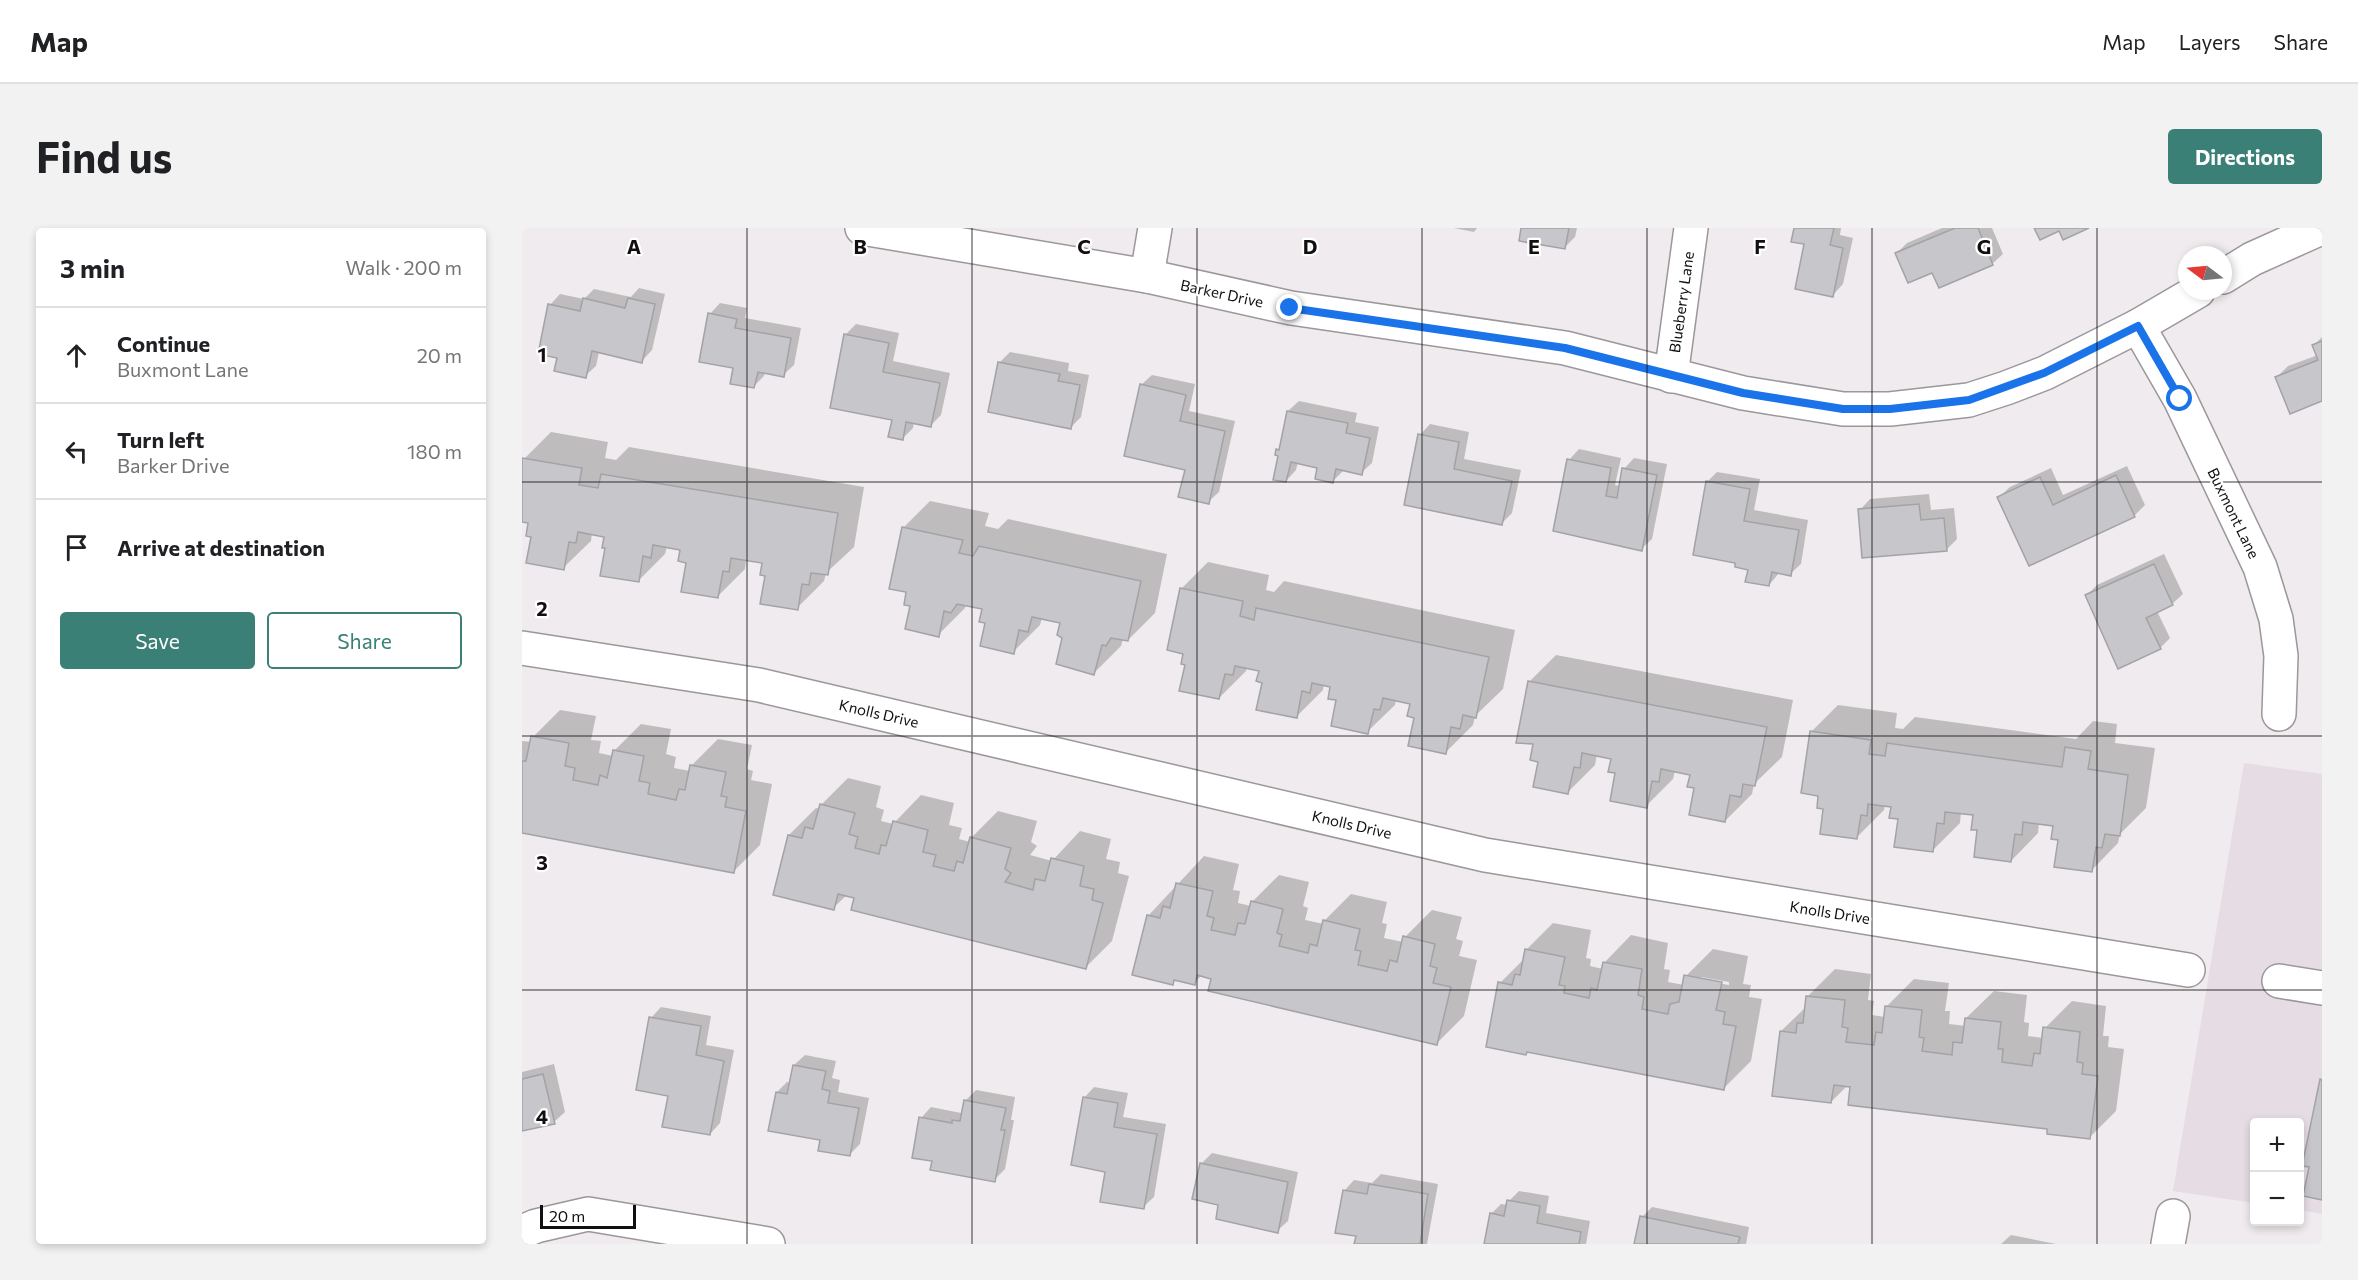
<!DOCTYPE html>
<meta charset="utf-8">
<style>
:root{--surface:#fff;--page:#f2f2f2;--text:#202124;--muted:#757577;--line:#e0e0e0;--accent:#3b8077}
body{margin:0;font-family:Commissioner,sans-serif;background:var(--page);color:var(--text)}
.controls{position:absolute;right:18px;bottom:18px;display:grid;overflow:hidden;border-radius:6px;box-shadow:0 3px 9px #0003}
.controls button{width:54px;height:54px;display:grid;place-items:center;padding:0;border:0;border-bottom:2px solid var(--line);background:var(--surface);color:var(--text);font:30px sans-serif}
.compass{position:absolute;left:1656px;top:18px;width:54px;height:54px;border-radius:50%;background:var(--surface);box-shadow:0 3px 9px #0003;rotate:286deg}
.scale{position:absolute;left:18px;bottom:15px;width:96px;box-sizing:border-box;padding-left:6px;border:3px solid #110f10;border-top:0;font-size:16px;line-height:21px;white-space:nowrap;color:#110f10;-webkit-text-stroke:4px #fff;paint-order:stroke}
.stop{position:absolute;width:18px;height:18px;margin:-14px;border:4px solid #1a73e8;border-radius:50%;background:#fff}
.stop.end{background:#1a73e8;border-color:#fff;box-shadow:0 2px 6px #0008}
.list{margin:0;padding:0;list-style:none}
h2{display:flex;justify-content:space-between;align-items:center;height:78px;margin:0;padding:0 24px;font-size:26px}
h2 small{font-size:20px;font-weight:400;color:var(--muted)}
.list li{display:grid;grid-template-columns:39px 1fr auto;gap:18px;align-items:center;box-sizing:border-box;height:96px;padding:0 24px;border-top:2px solid var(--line)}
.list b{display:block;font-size:22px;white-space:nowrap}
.list p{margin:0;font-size:20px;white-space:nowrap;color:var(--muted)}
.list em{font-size:20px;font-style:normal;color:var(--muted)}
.actions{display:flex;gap:12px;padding:18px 24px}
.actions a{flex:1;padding:14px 0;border:2px solid var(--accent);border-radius:6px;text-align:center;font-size:21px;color:var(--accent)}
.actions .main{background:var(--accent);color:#fff}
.icon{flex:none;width:33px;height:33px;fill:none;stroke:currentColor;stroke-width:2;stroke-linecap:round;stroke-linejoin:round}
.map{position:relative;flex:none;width:1800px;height:1016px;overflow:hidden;border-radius:6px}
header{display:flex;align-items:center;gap:36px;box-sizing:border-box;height:84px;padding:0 30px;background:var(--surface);border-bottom:2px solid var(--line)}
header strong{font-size:28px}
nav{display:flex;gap:33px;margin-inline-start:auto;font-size:21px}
.intro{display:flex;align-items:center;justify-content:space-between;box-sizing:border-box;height:144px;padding:0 36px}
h1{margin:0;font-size:42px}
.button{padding:15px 27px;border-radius:6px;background:var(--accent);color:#fff;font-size:21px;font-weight:700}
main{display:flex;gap:36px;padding:0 36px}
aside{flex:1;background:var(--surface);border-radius:6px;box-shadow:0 3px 9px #0003}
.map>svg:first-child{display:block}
.built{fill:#e6dce4}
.shadow{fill:#0003;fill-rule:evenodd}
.building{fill:#c7c6ca;stroke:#a3a2a6;stroke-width:1.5}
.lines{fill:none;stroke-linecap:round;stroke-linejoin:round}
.minor-casing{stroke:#9b979a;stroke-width:36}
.minor{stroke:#fff;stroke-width:33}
.route{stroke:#1a73e8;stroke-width:8}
.grid{fill:none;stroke:#110f10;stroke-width:1.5;stroke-opacity:0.55}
.labels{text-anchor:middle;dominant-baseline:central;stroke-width:4.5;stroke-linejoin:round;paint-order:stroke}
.street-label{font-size:15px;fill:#110f10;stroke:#fff}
.grid-label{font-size:20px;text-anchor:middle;font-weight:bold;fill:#110f10;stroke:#fff;stroke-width:4.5;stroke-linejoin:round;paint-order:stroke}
</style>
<header>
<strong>Map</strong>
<nav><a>Map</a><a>Layers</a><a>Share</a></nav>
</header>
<div class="intro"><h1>Find us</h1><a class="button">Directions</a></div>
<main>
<aside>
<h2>3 min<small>Walk · 200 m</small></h2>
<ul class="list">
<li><svg class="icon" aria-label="ahead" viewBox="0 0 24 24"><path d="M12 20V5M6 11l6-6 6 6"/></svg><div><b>Continue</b><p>Buxmont Lane</p></div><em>20 m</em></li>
<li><svg class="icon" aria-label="left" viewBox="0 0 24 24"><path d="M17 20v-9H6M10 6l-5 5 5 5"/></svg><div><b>Turn left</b><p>Barker Drive</p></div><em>180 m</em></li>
<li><svg class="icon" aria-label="arrive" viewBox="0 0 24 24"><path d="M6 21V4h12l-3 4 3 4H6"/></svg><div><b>Arrive at destination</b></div></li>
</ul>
<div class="actions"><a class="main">Save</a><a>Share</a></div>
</aside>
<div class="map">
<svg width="1800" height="1016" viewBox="0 0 1800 1016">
<rect width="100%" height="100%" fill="#efebee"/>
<path class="built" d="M1722,535L1800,546V986L1778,982V894H1732V975L1651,963Z"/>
<g class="shadow">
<path d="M932,0H955L952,4Z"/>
<path d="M1001,0H1055L1053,9L1043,19Z"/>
<path d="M1274,0H1319L1318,7L1331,10L1321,56L1311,67Z"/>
<path d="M1420,0H1470L1481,26L1470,36L1411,43L1375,25L1385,15Z"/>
<path d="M117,60L143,66L130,122L120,133L77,124L74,138L63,148L37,129L28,77L38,66L62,71L72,61L109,69Z"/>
<path d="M198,75L225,80L223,90L279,100L272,137L261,147L243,144L242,148L232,158L213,138L188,86Z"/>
<path d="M334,96L377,105L371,133L428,145L419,187L408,198L392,194L391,200L380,211L371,191L324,106Z"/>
<path d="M1800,109V171L1755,149L1766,138L1796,127L1792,117Z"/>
<path d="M488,124L547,135L546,143L567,147L559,189L549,199L468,183L478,134Z"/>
<path d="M630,147L673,156L667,183L713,193L697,264L686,274L664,241L619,157Z"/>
<path d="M777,173L835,185L833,194L857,199L850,235L839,245L822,242L811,253L797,239L776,234L774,242L764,253L758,227L755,226L760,217L766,183Z"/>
<path d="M908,196L947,204L942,231L999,242L990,285L980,295L898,207Z"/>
<path d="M29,204L86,214L83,230L94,232L107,219L342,259L332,319L304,345L302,353L275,380L245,346L242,334L224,331L223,341L196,368L166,334L160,321L145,318L143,326L116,353L85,319L83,308L70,305L69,313L41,340L11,308L7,294L0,293L2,231Z"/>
<path d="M1057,221L1099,230L1093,257L1098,258L1102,241L1112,230L1145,236L1130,311L1119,321L1047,232Z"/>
<path d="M1605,238L1623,277L1613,287L1508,336L1477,269L1488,259L1529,240L1541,267Z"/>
<path d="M1195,244L1238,251L1232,282L1286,292L1279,336L1268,346L1258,344L1247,357L1228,341L1185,254Z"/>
<path d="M1407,266L1409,282L1432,280L1435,311L1424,322L1338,282L1348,271Z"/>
<path d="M408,273L467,285L463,298L476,301L486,291L645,326L633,385L606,412L601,411L599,418L572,445L539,394L520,390L518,397L491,424L465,394L461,380L444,376L443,380L416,407L390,377L386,363L381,300Z"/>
<path d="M1642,326L1661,366L1650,376L1635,383L1648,410L1638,420L1565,367L1575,357Z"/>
<path d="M686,334L747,347L744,362L752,364L762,353L993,402L981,461L953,488L951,497L924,524L894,489L890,475L874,472L873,477L845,504L816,471L810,457L802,456L801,462L774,489L742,453L738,442L725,439L724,443L697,470L665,436L663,424L659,361Z"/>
<path d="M1034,427L1271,472L1260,529L1232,556L1230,566L1203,593L1174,559L1169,546L1153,542L1151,551L1124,578L1094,544L1090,529L1075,526L1073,537L1046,564L1018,533L1013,515L1007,454Z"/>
<path d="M1316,477L1375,485L1373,500L1381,501L1393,489L1554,511L1571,493L1595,496L1593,515L1633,520L1624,580L1598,606L1596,615L1569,643L1537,610L1533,597L1517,595L1516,605L1489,633L1457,601L1453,586L1439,584L1438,595L1411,622L1377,590L1370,578L1363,577L1362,582L1335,609L1303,580L1298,566L1289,504Z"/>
<path d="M38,482L74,488L69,512L79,513L77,525L91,528L92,523L119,496L149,501L144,526L154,529L152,540L168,543L169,538L196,511L230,517L225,541L231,543L229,552L250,556L238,617L211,644L0,604V513L10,514L11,509Z"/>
<path d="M326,550L359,558L354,579L362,582L359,593L371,596L399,567L432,575L427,597L440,600L437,611L448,614L449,610L476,583L515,593L509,614L515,618L508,627L530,633L558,603L589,611L584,631L598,634L596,645L607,648L590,713L563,740L325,667L311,680L267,607L294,580L298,581L299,577Z"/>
<path d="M682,628L717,636L711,662L718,663L716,675L729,678L730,674L757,647L787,654L781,678L786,680L783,692L802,696V693L829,666L865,674L860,695L865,696L862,710L881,714L883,709L910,682L940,689L934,711L941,713L937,728L955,732L942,788L915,815L680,747L672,755L655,751L651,755L626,688Z"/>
<path d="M1031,695L1069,702L1064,730L1069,731L1068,738L1081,741L1082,735L1109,707L1146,715L1142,741L1148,742L1146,754L1162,757L1164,748L1191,721L1226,728L1221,756L1229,757L1227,769L1240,771L1229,833L1202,860L1007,822L1004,826L978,755L1003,730L1004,722ZM1179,749L1207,754V757L1177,752Z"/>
<path d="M1313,741L1349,746L1346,772L1352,773L1350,787L1363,789L1365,778L1392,751L1427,755L1423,783H1428L1427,796L1444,798V790L1472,763L1505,767L1502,794L1507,795L1506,808L1521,810L1523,800L1550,773L1584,778L1581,808H1587L1586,819L1602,821L1594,883L1567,910L1330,858H1325L1309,874L1259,803L1284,779L1286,768Z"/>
<path d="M139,779L189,788L184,817L212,822L198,895L188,906L148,867L129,790Z"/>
<path d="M283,827L314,833L310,850L318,852L316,864L347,870L338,916L327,927L300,911L255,864L265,854L269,855L272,837Z"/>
<path d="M32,836L43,884L32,894L0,902V844Z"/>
<path d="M572,859L606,865L601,889L644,896L632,969L621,979L585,942L562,870Z"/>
<path d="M454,862L493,869L489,892H492L483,941L472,952L399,890L409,879L439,885L443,873Z"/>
<path d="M690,925L776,944L766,993L755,1003L679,936Z"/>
<path d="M859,946L916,956L905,1016H840L822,963L832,952L850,955Z"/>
<path d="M997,963L1027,968L1024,985L1068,993L1064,1016H963L969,986L979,976L986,977L987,973Z"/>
<path d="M1130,979L1227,999L1224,1016H1114L1120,989Z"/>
<path d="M1489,1007L1534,1016H1479Z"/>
</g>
<g class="building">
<path d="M999,0H1047L1043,21L997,13Z"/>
<path d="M1272,0H1312L1308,17L1321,20L1311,69L1273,61L1282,16L1269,14Z"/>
<path d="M1433,0H1456L1471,37L1417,60L1410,45L1386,55L1373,25Z"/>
<path d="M1512,0H1567L1541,12L1537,3L1518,12Z"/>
<path d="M61,70L103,80L106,70L133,76L120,135L70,123L64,150L32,143L35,130L16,126L26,76L58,83Z"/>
<path d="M186,85L215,91L213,100L269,110L262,149L236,144L232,160L208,156L211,140L177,134Z"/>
<path d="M322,106L367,115L361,144L418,155L409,199L384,194L381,212L366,209L370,192L308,180Z"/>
<path d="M1800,113V173L1768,186L1753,149L1796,132L1790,117Z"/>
<path d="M476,134L538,146L536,153L558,157L549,201L466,184Z"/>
<path d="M618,156L664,167L658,193L703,203L687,276L656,269L663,242L602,228Z"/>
<path d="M765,183L826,195L824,205L848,210L840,247L814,241L811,255L793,251L795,240L769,234L764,254L751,252L756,228L753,227L754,221L757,222Z"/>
<path d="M896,206L937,214L932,241L990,253L980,297L882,277Z"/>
<path d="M0,230L60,240L57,257L76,260L79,246L316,285L306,347L289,345L287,357L280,356L276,382L238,376L243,348L238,347L240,335L209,330L207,344L201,343L196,370L159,364L164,335L156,333L158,322L131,317L129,330L121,328L117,354L78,348L83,320H80L82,309L56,304L54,315L47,314L42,342L4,335L9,309L4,308L6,295L0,294Z"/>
<path d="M1045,231L1089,240L1084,268L1095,270L1100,240L1135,247L1120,323L1031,303Z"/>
<path d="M1594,247L1613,289L1507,338L1475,269L1518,249L1531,277Z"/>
<path d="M1184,253L1228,261L1222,293L1277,302L1269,348L1250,344L1247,358L1223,354L1226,342L1213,339V335L1171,327Z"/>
<path d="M1397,276L1399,292L1422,290L1425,323L1340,330L1336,281Z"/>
<path d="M380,299L441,312L437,325L451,328L457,318L619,353L606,413L589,410L584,418L580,417L572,447L534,436L540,410L535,407L538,395L510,389L506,404L497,402L492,426L458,418L463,395L457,394L460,381L435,376L429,385L422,383L417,409L383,401L388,378L382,377L384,364L367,361Z"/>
<path d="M1632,336L1651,377L1624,390L1639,421L1596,441L1563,367Z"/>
<path d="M658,360L721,373L718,388L732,392L734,380L967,429L954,490L941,487L938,501L929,499L924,526L886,518L892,490L885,488L888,476L861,470L858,482L852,481L846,506L809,498L814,472L806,471L808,459L790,455L788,465L780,463L775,490L734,482L740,455L734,453L737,443L713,438L711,447L703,446L697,471L657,463L663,437L659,436L661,426L645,422Z"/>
<path d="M1006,453L1245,499L1233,558L1221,556L1219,569L1208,567L1203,594L1167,587L1172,560L1165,559L1168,547L1139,541L1137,554L1130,553L1125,580L1088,573L1093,545L1086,544L1089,531L1060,525L1058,540L1052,539L1046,566L1011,559L1016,534L1008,532L1011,516L994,515Z"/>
<path d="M1288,503L1349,512L1347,526L1363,528L1365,515L1540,539L1543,519L1569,523L1566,541L1606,547L1598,608L1583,606L1580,620L1574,619L1570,644L1532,639L1536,612L1529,611L1531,598L1501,594L1500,607L1493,606L1489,634L1452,629L1455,602H1449L1451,587L1423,584L1422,596L1415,595L1411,624L1372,619L1376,591L1367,590L1369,579L1346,576L1345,588L1339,587L1335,611L1298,606L1301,581L1295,580L1296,568L1279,565Z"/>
<path d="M9,508L47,515L43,538L53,540L51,552L76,557L78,547L85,550L91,522L122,528L117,553L128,555L126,566L154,572L157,561L163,562L168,537L204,544L199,568L205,569L203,579L224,583L212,645L0,605V533H4Z"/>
<path d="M298,576L333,585L327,606L336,609L333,620L357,626L359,617L364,618L371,593L406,602L401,624L414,627L411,638L432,643L435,633L441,635L448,609L489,620L483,641L489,645L483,654L511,662L513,651L523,653L529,630L562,638L558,658L572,661L570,672L581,675L564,741L329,682L332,670L316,666L312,682L251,667L266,607L280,610L283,599L291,601Z"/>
<path d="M654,655L691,663L685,688L692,690L689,702L713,707L716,695L723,696L729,673L761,681L755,705L760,707L757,718L786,725L788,716L795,718L801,692L838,701L833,722L839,723L836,737L865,743L868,732L875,734L881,708L913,716L908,738L915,740L911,755L929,759L915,817L686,763L689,751L675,747L673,757L652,752L651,757L610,747L625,687L638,690L641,678L648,680Z"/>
<path d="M1003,721L1043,729L1037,757L1043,758L1042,765L1067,770L1069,760L1075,762L1081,734L1120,741L1116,767L1122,769L1120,781L1146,786L1148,776L1157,774L1162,747L1200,754L1194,782L1203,784L1201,796L1214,798L1202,862L1005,824L1004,827L964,819L976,754L990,757L993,746L998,747Z"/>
<path d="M1284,768L1323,772L1320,799L1326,800L1324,814L1352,817L1354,804L1360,805L1363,778L1400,782L1397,809L1402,810L1400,823L1430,827L1431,814L1440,815L1443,790L1479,794L1476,821H1481L1480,834L1510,838L1512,825L1518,826L1521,799L1558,804L1555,834L1561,835L1560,846L1576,848L1568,911L1525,906V901L1326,877L1328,859L1312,857L1309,875L1250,868L1258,803L1274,805L1275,795H1281Z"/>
<path d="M127,789L179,798L174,827L202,833L188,907L140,899L146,868L114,862Z"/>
<path d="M271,837L304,843L300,861L308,863L306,875L337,880L328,928L296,923L298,912L246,903L254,864L265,866Z"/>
<path d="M21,846L33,896L0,903V851Z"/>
<path d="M1798,851L1800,852V972L1781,968L1787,939L1780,938Z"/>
<path d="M561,869L596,875L592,899L635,906L622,981L578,974L583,944L549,937Z"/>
<path d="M442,872L484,880L479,902H483L473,954L408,942L410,933L390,930L397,889L430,895V892L438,893Z"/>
<path d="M678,935L766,954L756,1005L694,991L696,977L670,971Z"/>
<path d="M847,956L906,966L898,1016H832L834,1008L813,1005L821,962L845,966Z"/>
<path d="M985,972L1018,978L1015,995L1059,1004L1057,1016H962L968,985L982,988Z"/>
<path d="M1118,988L1218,1009L1216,1016H1112Z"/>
</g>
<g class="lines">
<g class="minor-casing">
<g id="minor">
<path d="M340,0L625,48L769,80L1043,120L1221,165L1321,181H1368L1447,172L1484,160L1523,145L1616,98L1676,63"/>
<path d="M625,48L633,0"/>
<path d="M1701,49L1730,31L1799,0"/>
<path d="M1616,98L1658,171L1738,339L1754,391L1759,428L1757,486"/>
<path d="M1149,148L1169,0"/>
<path d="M0,420L237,457L963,627L1666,742"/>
<path d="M1757,753L1800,760"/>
<path d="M0,1004L14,998L66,986L246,1016"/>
<path d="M1646,1016L1651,988"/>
</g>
</g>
<use href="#minor" class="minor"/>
</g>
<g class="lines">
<path class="route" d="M768,80L1043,120L1221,165L1321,181H1368L1447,172L1522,145L1616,98L1658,171"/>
</g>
<path class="grid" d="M225,0V1016M450,0V1016M675,0V1016M900,0V1016M1125,0V1016M1350,0V1016M1575,0V1016M0,254H1800M0,508H1800M0,762H1800"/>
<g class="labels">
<g class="street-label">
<text transform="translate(700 65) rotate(12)">Barker Drive</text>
<text transform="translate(1159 74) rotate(-82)">Blueberry Lane</text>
<text transform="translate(1712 285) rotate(64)">Buxmont Lane</text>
<text transform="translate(357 485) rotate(13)">Knolls Drive</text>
<text transform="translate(830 596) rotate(13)">Knolls Drive</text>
<text transform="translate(1308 684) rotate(9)">Knolls Drive</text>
</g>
</g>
<g class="grid-label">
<text x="112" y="26">A</text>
<text x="338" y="26">B</text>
<text x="562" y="26">C</text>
<text x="788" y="26">D</text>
<text x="1012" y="26">E</text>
<text x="1238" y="26">F</text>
<text x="1462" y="26">G</text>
<text x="20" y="134">1</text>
<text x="20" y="388">2</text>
<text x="20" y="642">3</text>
<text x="20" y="896">4</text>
</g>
</svg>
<div class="controls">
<button>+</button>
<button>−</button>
</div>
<svg class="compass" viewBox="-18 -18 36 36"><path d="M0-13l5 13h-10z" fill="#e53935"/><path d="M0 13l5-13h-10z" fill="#757577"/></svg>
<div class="scale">20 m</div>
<div class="stop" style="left:1658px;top:171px"></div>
<div class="stop end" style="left:768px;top:80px"></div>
</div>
</main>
